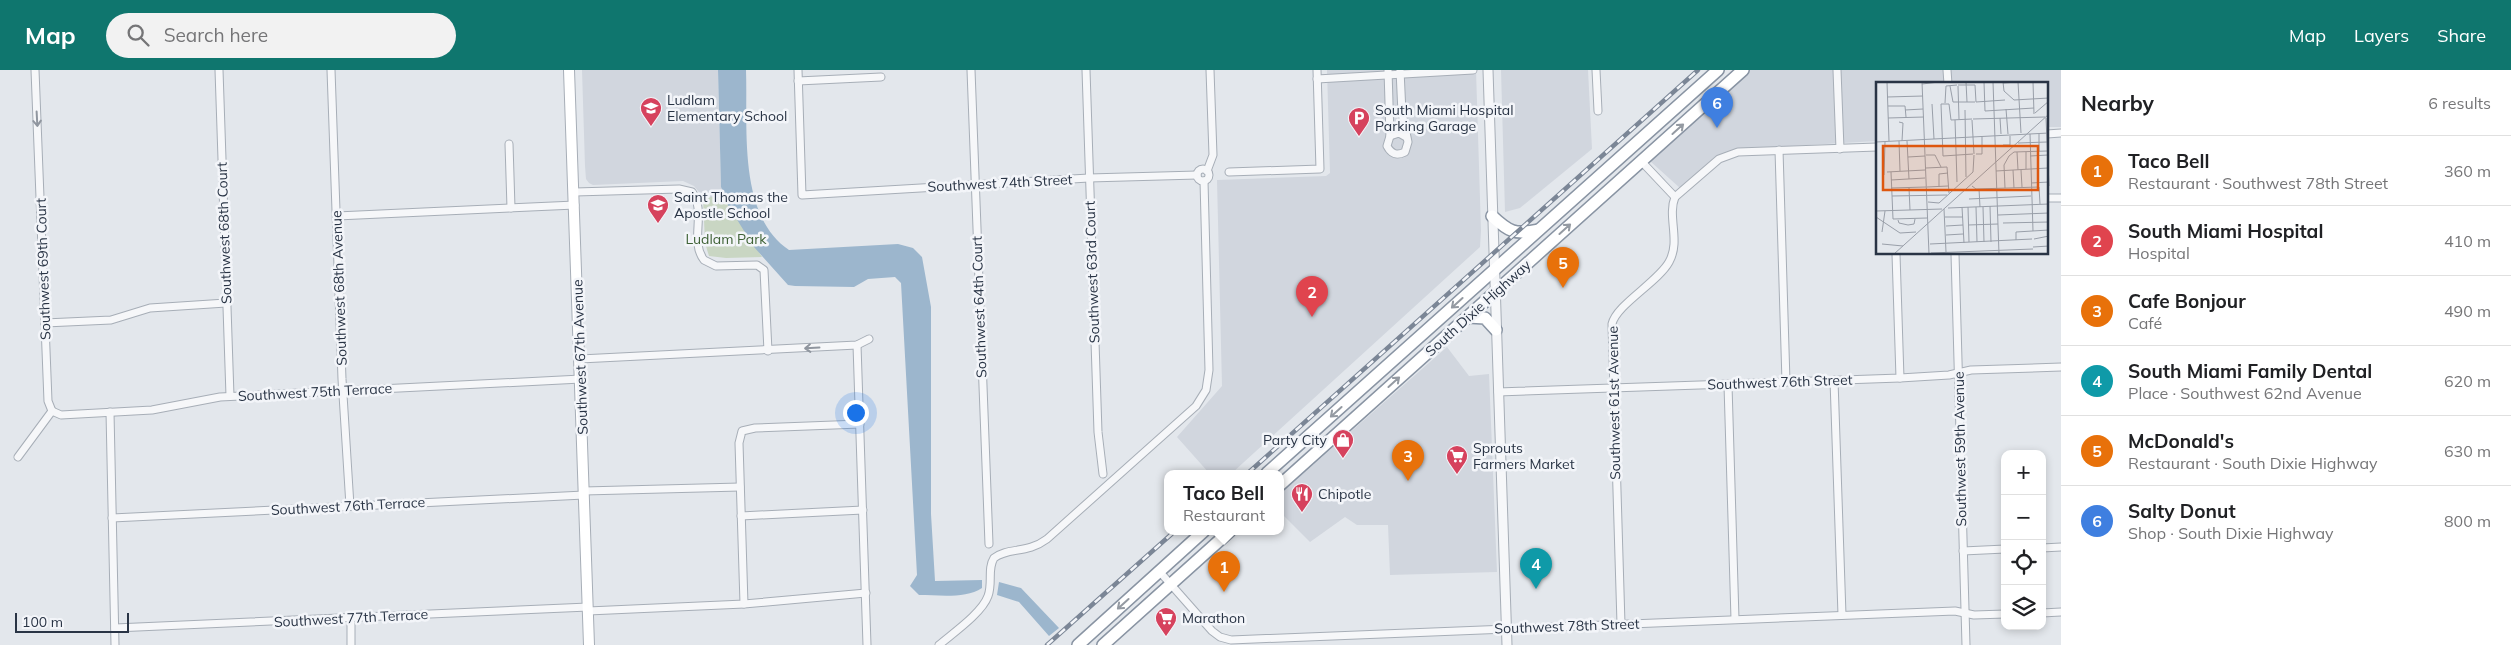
<!DOCTYPE html>
<meta charset="utf-8">
<style>
:root{--surface:#fff;--page:#f2f2f2;--text:#202124;--muted:#757577;--line:#e0e0e0;--accent:#0f766e}
body{margin:0;font-family:Mulish,sans-serif;background:var(--page);color:var(--text)}
.controls{position:absolute;right:15px;bottom:15px;display:grid;overflow:hidden;border-radius:10px;box-shadow:0 2px 8px #0003}
.controls button{width:45px;height:45px;display:grid;place-items:center;padding:0;border:0;border-bottom:1px solid var(--line);background:var(--surface);color:var(--text);font:25px sans-serif}
.scale{position:absolute;left:15px;bottom:12px;width:114px;box-sizing:border-box;padding-left:5px;border:2px solid #293445;border-top:0;font-size:14px;line-height:18px;white-space:nowrap;color:#293445;-webkit-text-stroke:4px #f3f5f9;paint-order:stroke}
.you{position:absolute;left:855px;top:342px;width:18px;height:18px;margin:-12px;border:4px solid #fff;border-radius:50%;background:#1a73e8;box-shadow:0 0 0 8px #1a73e833}
.badge{display:grid;place-items:center;width:32px;height:32px;border-radius:50%;background:var(--accent);color:#fff;font-size:16px;font-weight:700}
.pin{position:absolute;translate:-50% -41px;filter:drop-shadow(0 1px 2px #0008)}
.pin::after{content:'';position:absolute;top:26px;width:18px;height:15px;background:inherit;clip-path:polygon(0 0,100% 0,50% 100%)}
.popup{position:absolute;left:1164px;top:400px;width:120px;height:65px;box-sizing:border-box;display:grid;place-content:center;border-radius:10px;background:var(--surface);filter:drop-shadow(0 1px 4px #0005);font-size:16px;white-space:nowrap;color:var(--muted)}
.popup b{font-size:19px;color:var(--text)}
.popup::after{content:'';position:absolute;left:50%;top:100%;margin-left:-10px;border:10px solid transparent;border-top-color:var(--surface)}
.list{margin:0;padding:0;list-style:none}
h2{display:flex;justify-content:space-between;align-items:center;height:65px;margin:0;padding:0 20px;font-size:21px}
h2 small{font-size:16px;font-weight:400;color:var(--muted)}
.list li{display:grid;grid-template-columns:32px 1fr auto;gap:15px;align-items:center;box-sizing:border-box;height:70px;padding:0 20px;border-top:1px solid var(--line)}
.list b{display:block;font-size:19px;white-space:nowrap}
.list p{margin:0;font-size:16px;white-space:nowrap;color:var(--muted)}
.list em{font-size:16px;font-style:normal;color:var(--muted)}
.icon{flex:none;width:28px;height:28px;fill:none;stroke:currentColor;stroke-width:2;stroke-linecap:round;stroke-linejoin:round}
.map{position:relative;flex:none;width:2061px;height:575px;overflow:hidden}
header{display:flex;align-items:center;gap:30px;box-sizing:border-box;height:70px;padding:0 25px;background:var(--accent);color:#fff}
header strong{font-size:24px}
nav{display:flex;gap:28px;margin-inline-start:auto;font-size:18px}
.search{width:350px;height:45px;background:var(--page);display:flex;align-items:center;gap:12px;box-sizing:border-box;padding:0 18px;border-radius:28px;color:var(--muted);font-size:19px}
main{display:flex}
aside{flex:1;background:var(--surface)}
.map>svg:first-child{display:block}
.built{fill:#d1d6de}
.green{fill:#c9d6c3}
.water{fill:#9cb6cd}
.lines{fill:none;stroke-linecap:round;stroke-linejoin:round}
.minor-casing{stroke:#a7aeb7;stroke-width:9}
.tertiary-casing{stroke:#a7aeb7;stroke-width:11}
.secondary-casing{stroke:#a7aeb7;stroke-width:12}
.trunk-casing{stroke:#8994a3;stroke-width:14}
.minor{stroke:#f6f7f9;stroke-width:7}
.tertiary{stroke:#f6f7f9;stroke-width:9}
.secondary{stroke:#fff;stroke-width:10}
.trunk{stroke:#fff;stroke-width:11}
.rail-casing{stroke:#7b8696;stroke-width:4.5}
.rail{stroke:#f3f5f9;stroke-width:2.5;stroke-dasharray:8;stroke-linecap:butt}
.oneway{stroke:#90969f}
.oneway2{stroke:#949aa2}
.labels{text-anchor:middle;dominant-baseline:central;stroke-width:5;stroke-linejoin:round;paint-order:stroke}
.poi-label{font-size:14px;fill:#293445;stroke:#f3f5f9;text-anchor:start}
.street-label{font-size:14px;fill:#293445;stroke:#f3f5f9}
.park-label{font-size:14px;fill:#3f6236;stroke:#f3f5f9}
.inset-road{fill:none;stroke:#999fa9;stroke-width:1}
.view{fill:#de570f;fill-opacity:0.15;stroke:#de570f;stroke-width:2.5}
.inset-edge{fill:none;stroke:#293445;stroke-width:2.5}
</style>
<header>
<strong>Map</strong>
<div class="search"><svg class="icon" aria-label="search" viewBox="0 0 24 24"><circle cx="10" cy="10" r="6"/><path d="M15 15l6 6"/></svg>Search here</div>
<nav><a>Map</a><a>Layers</a><a>Share</a></nav>
</header>
<main>
<div class="map">
<svg width="2061" height="575" viewBox="0 0 2061 575">
<rect width="100%" height="100%" fill="#e3e7ec"/>
<g class="built">
<path d="M582,0H718L721,117L724,127H703L694,116L683,111L593,115L589,113L586,109L585,96Z"/>
<path d="M1327,0H1476L1481,161L1480,177L1232,403H1209L1177,367L1222,316L1217,110L1326,106L1330,103Z"/>
<path d="M1501,0H1588L1592,79L1520,138L1505,142Z"/>
<path d="M1750,0H2061V57H2047V14H1877V71L1737,79L1680,118L1650,91Z"/>
<path d="M1447,277L1469,306L1489,304L1497,502L1390,505L1388,455H1357L1345,447L1310,472L1280,442V424Z"/>
</g>
<path class="green" d="M703,127H724L762,187L726,188L709,186L705,173Z"/>
<g class="water">
<path d="M718,0H746C748,56 737,145 789,180L898,174L913,178L922,187L931,237V444L935,511L982,510V518C965,529 939,525 919,525L910,516L917,505L901,213L895,207L868,209L854,217L795,216L788,215L754,177L728,135L721,117Z"/>
<path d="M999,512L1021,518L1059,558L1049,566L1019,532L997,525Z"/>
</g>
<g class="lines">
<g class="minor-casing">
<g id="minor">
<path d="M35,0L48,331L52,341"/>
<path d="M219,0L230,326"/>
<path d="M331,0L342,309L350,436"/>
<path d="M798,0L802,125L1089,108L1197,105"/>
<path d="M971,0L989,474"/>
<path d="M1086,0L1098,362L1103,404"/>
<path d="M1388,0L1390,66L1387,76C1391,84 1397,86 1405,82L1408,72L1402,43L1400,0"/>
<path d="M1596,0L1598,41"/>
<path d="M1837,0L1840,79"/>
<path d="M1947,0L1948,14"/>
<path d="M1317,9L1473,0"/>
<path d="M798,11L881,7"/>
<path d="M2047,64L2061,63"/>
<path d="M1390,66L1399,63L1406,67"/>
<path d="M509,74L511,138"/>
<path d="M1779,80L1786,312"/>
<circle cx="1203" cy="105" r="6"/>
<path d="M1207,101L1213,85L1210,0"/>
<path d="M1229,102L1320,99L1317,0"/>
<path d="M575,122L679,119L692,122C707,142 689,171 704,190L716,196L757,195L764,200L768,281"/>
<path d="M1675,127L1719,89L1738,82L1877,77"/>
<path d="M2047,128H2061"/>
<path d="M337,146L575,135"/>
<path d="M1896,184L1900,308"/>
<path d="M1955,184L1966,575"/>
<path d="M45,253L111,250L150,238L226,233"/>
<path d="M857,275L867,575"/>
<path d="M580,289L857,275L869,269"/>
<path d="M1834,310L1842,545"/>
<path d="M1728,315L1735,549"/>
<path d="M1498,322L1900,308L1949,305L1971,300L2061,297"/>
<path d="M52,341L61,345L152,340L220,327L581,309"/>
<path d="M110,342L115,575"/>
<path d="M18,387L52,341"/>
<path d="M584,421L740,417"/>
<path d="M741,446L863,440"/>
<path d="M112,448L584,425"/>
<path d="M2042,478L2061,477"/>
<path d="M1963,481L2005,479"/>
<path d="M1159,501L1212,561L1220,567L1231,570L1955,541L1974,545L2005,544"/>
<path d="M744,534L739,373L742,361L755,358L860,354"/>
<path d="M588,541L744,534L866,523"/>
<path d="M2042,543L2061,542"/>
<path d="M351,547V575"/>
<path d="M1621,554L1612,254C1616,235 1658,212 1669,192C1681,171 1667,147 1675,127L1641,91"/>
<path d="M115,558L588,537"/>
<path d="M939,575C953,563 982,543 988,526C993,513 987,499 994,488C1008,477 1027,484 1047,469L1196,336L1206,320L1209,300L1204,111"/>
</g>
</g>
<g class="tertiary-casing">
<path id="tertiary" d="M1488,0L1507,575"/>
</g>
<g class="secondary-casing">
<path id="secondary" d="M569,0L589,575"/>
</g>
<g class="trunk-casing">
<g id="trunk">
<path d="M1492,146C1509,162 1515,165 1538,160"/>
<path d="M1468,247L1485,248L1496,260"/>
<path d="M1267,403L1718,0"/>
<path d="M1280,415L1743,0"/>
<path d="M1078,575L1204,461"/>
<path d="M1103,575L1230,461"/>
</g>
</g>
<use href="#minor" class="minor"/>
<use href="#tertiary" class="tertiary"/>
<use href="#secondary" class="secondary"/>
<use href="#trunk" class="trunk"/>
<g class="rail-casing">
<g id="rail">
<path d="M1248,403L1698,0"/>
<path d="M1047,575L1175,461"/>
</g>
</g>
<use href="#rail" class="rail"/>
</g>
<defs><path id="oneway-shaft" d="M-6 0H5M1.5-3L5.5 0L1.5 3" fill="none" stroke-width="1.6" stroke-linecap="round" stroke-linejoin="round" transform="scale(1.25)"/></defs>
<g class="oneway">
<use href="#oneway-shaft" transform="translate(37 49) rotate(87)"/>
<use href="#oneway-shaft" transform="translate(812 278) rotate(177)"/>
</g>
<g class="oneway2">
<use href="#oneway-shaft" transform="translate(1678 59) rotate(-42)"/>
<use href="#oneway-shaft" transform="translate(1565 159) rotate(-42)"/>
<use href="#oneway-shaft" transform="translate(1457 233) rotate(138)"/>
<use href="#oneway-shaft" transform="translate(1394 312) rotate(-42)"/>
<use href="#oneway-shaft" transform="translate(1336 342) rotate(138)"/>
<use href="#oneway-shaft" transform="translate(1123 534) rotate(138)"/>
</g>
<defs>
<g id="school-pin" transform="scale(1.125)"><path d="M0 17L-7.5 6A9.5 9.5 0 1 1 7.5 6Z" fill="#d6425d" stroke="#f3f5f9"/><path d="M0-5L7-2L0 1L-7-2ZM-4 1L0 2.5L4 1V4Q0 6-4 4Z" fill="#fff"/></g>
<g id="parking-pin" transform="scale(1.125)"><path d="M0 17L-7.5 6A9.5 9.5 0 1 1 7.5 6Z" fill="#d6425d" stroke="#f3f5f9"/><path d="M-3.5-5.5H1a3.5 3.5 0 0 1 0 7H-1V5.5H-3.5ZM-1-3.4V-.6H.8a1.4 1.4 0 0 0 0-2.8Z" fill="#fff"/></g>
<g id="shop-pin" transform="scale(1.125)"><path d="M0 17L-7.5 6A9.5 9.5 0 1 1 7.5 6Z" fill="#d6425d" stroke="#f3f5f9"/><path d="M-5-2.5h2.3a2.7 3.5 0 0 1 5.4 0H5L5.5 6h-11ZM-1.5-2.5h3a1.5 2.3 0 0 0-3 0Z" fill="#fff"/></g>
<g id="supermarket-pin" transform="scale(1.125)"><path d="M0 17L-7.5 6A9.5 9.5 0 1 1 7.5 6Z" fill="#d6425d" stroke="#f3f5f9"/><path d="M-6-5.5h2.5l.6 2H6L4.5 2H-2.5L-4.4-4H-6ZM-1.5 3.2a1.3 1.3 0 1 0 .1 0ZM3 3.2a1.3 1.3 0 1 0 .1 0Z" fill="#fff"/></g>
<g id="restaurant-pin" transform="scale(1.125)"><path d="M0 17L-7.5 6A9.5 9.5 0 1 1 7.5 6Z" fill="#d6425d" stroke="#f3f5f9"/><path d="M-5-6h1v4h1v-4h1v4h1v-4h1v5L-1.5 .5V6h-2V.5L-5-1ZM5-6V6H3V1.5H1.5Q1.5-4 5-6Z" fill="#fff"/></g>
</defs>
<g fill-rule="evenodd">
<use href="#school-pin" x="651" y="38"/>
<use href="#parking-pin" x="1359" y="48"/>
<use href="#school-pin" x="658" y="135"/>
<use href="#shop-pin" x="1343" y="370"/>
<use href="#supermarket-pin" x="1457" y="386"/>
<use href="#restaurant-pin" x="1302" y="424"/>
<use href="#supermarket-pin" x="1166" y="548"/>
</g>
<g class="labels">
<g class="poi-label">
<text x="667" y="30">Ludlam<tspan x="667" dy="16">Elementary School</tspan></text>
<text x="1375" y="40">South Miami Hospital<tspan x="1375" dy="16">Parking Garage</tspan></text>
<text x="674" y="127">Saint Thomas the<tspan x="674" dy="16">Apostle School</tspan></text>
<text x="1327" y="370" text-anchor="end">Party City</text>
<text x="1473" y="378">Sprouts<tspan x="1473" dy="16">Farmers Market</tspan></text>
<text x="1318" y="424">Chipotle</text>
<text x="1182" y="548">Marathon</text>
</g>
<g class="street-label">
<text transform="translate(1000 113) rotate(-3)">Southwest 74th Street</text>
<text transform="translate(224 163) rotate(-92)">Southwest 68th Court</text>
<text transform="translate(43 199) rotate(-92)">Southwest 69th Court</text>
<text transform="translate(1092 202) rotate(-92)">Southwest 63rd Court</text>
<text transform="translate(339 218) rotate(-92)">Southwest 68th Avenue</text>
<text transform="translate(979 237) rotate(-92)">Southwest 64th Court</text>
<text transform="translate(1478 238) rotate(-42)">South Dixie Highway</text>
<text transform="translate(580 287) rotate(-92)">Southwest 67th Avenue</text>
<text transform="translate(1780 312) rotate(-2)">Southwest 76th Street</text>
<text transform="translate(315 322) rotate(-3)">Southwest 75th Terrace</text>
<text transform="translate(1614 333) rotate(-91)">Southwest 61st Avenue</text>
<text transform="translate(1960 379) rotate(-91)">Southwest 59th Avenue</text>
<text transform="translate(348 436) rotate(-3)">Southwest 76th Terrace</text>
<text transform="translate(351 548) rotate(-3)">Southwest 77th Terrace</text>
<text transform="translate(1567 556) rotate(-2)">Southwest 78th Street</text>
</g>
<g class="park-label">
<text x="726" y="169">Ludlam Park</text>
</g>
</g>
<g transform="translate(1876 12)">
<rect width="172" height="172" fill="#e3e7ec"/>
<path class="inset-road" d="M11,0L13,59M46,0L53,172M90,0L91,20M108,0L109,29M117,0L123,172M127,0L128,9L138,18L173,16M142,0L145,51M157,0L158,32M127,1L142,0M46,2L63,0M82,3H99M99,3L100,20M74,4L77,20H99M82,4L83,37M11,15L47,14M100,20L129,18M69,21L70,4L81,3M56,22L58,57M12,24H29L30,35M130,27L132,52M29,28L47,27M89,28L90,95M109,29L158,26M159,31L173,19M12,36L48,35M124,36L125,52M170,36L173,104M96,37L75,38L73,22H65L67,74L97,72M97,37L169,35M79,38L81,100M96,38L98,72M23,40L27,41L26,59M154,52L157,149M163,52V69M23,59L24,89M31,59L33,97M0,60L173,51M142,61L171,60M127,63H134V54M141,70L142,88M150,70V87M100,72H106V55M50,73H59L65,85M133,74L138,70L171,69M154,74L172,73M32,75L49,74M71,85L73,111M50,86L71,85M137,88L138,106M145,88L146,105M120,89L172,86M11,90L49,88M15,90L17,137L51,136M8,93L9,60M15,98L49,96M155,101L173,100M96,104L100,107L163,105L164,122M51,105L72,104M63,105V92L72,91M15,106L50,105M33,106L34,128M129,106L128,83L133,74M103,107L104,125M16,114L71,113M93,117L155,114M52,120L63,121L97,90L98,73M114,124L115,160M86,125L88,161M92,125L93,160M100,125L101,160M107,125L108,160M72,126L173,122M68,127L70,170M0,129L66,127M122,133L173,131M0,135L24,151L40,150M69,135H87M22,138L23,141L32,143L38,142L39,137M127,141L173,140M92,143L122,142M70,144L87,143M6,150L9,129M70,153L87,152M158,157L173,154M140,158V150L173,148M6,162L27,164M54,162L156,157M157,165L173,164M55,171L157,167M18,172L173,32"/>
<path class="view" d="M7,64H162V108H7Z"/>
<rect width="172" height="172" class="inset-edge"/>
</g>
</svg>
<div class="controls">
<button>+</button>
<button>−</button>
<button><svg class="icon" aria-label="locate" viewBox="0 0 24 24"><circle cx="12" cy="12" r="6"/><path d="M12 2v4M12 18v4M2 12h4M18 12h4"/></svg></button>
<button><svg class="icon" aria-label="layers" viewBox="0 0 24 24"><path d="M12 4l9 5-9 5-9-5zM3 14l9 5 9-5"/></svg></button>
</div>
<div class="scale">100 m</div>
<div class="you"></div>
<div class="pin badge" style="left:1224px;top:522px;background:#e8710a">1</div>
<div class="popup"><b>Taco Bell</b>Restaurant</div>
<div class="pin badge" style="left:1312px;top:247px;background:#e0444e">2</div>
<div class="pin badge" style="left:1408px;top:411px;background:#e8710a">3</div>
<div class="pin badge" style="left:1536px;top:519px;background:#0f9aa8">4</div>
<div class="pin badge" style="left:1563px;top:218px;background:#e8710a">5</div>
<div class="pin badge" style="left:1717px;top:58px;background:#3f7fe0">6</div>
</div>
<aside>
<h2>Nearby<small>6 results</small></h2>
<ul class="list">
<li><span class="badge" style="background:#e8710a">1</span><div><b>Taco Bell</b><p>Restaurant · Southwest 78th Street</p></div><em>360 m</em></li>
<li><span class="badge" style="background:#e0444e">2</span><div><b>South Miami Hospital</b><p>Hospital</p></div><em>410 m</em></li>
<li><span class="badge" style="background:#e8710a">3</span><div><b>Cafe Bonjour</b><p>Café</p></div><em>490 m</em></li>
<li><span class="badge" style="background:#0f9aa8">4</span><div><b>South Miami Family Dental</b><p>Place · Southwest 62nd Avenue</p></div><em>620 m</em></li>
<li><span class="badge" style="background:#e8710a">5</span><div><b>McDonald's</b><p>Restaurant · South Dixie Highway</p></div><em>630 m</em></li>
<li><span class="badge" style="background:#3f7fe0">6</span><div><b>Salty Donut</b><p>Shop · South Dixie Highway</p></div><em>800 m</em></li>
</ul>
</aside>
</main>
